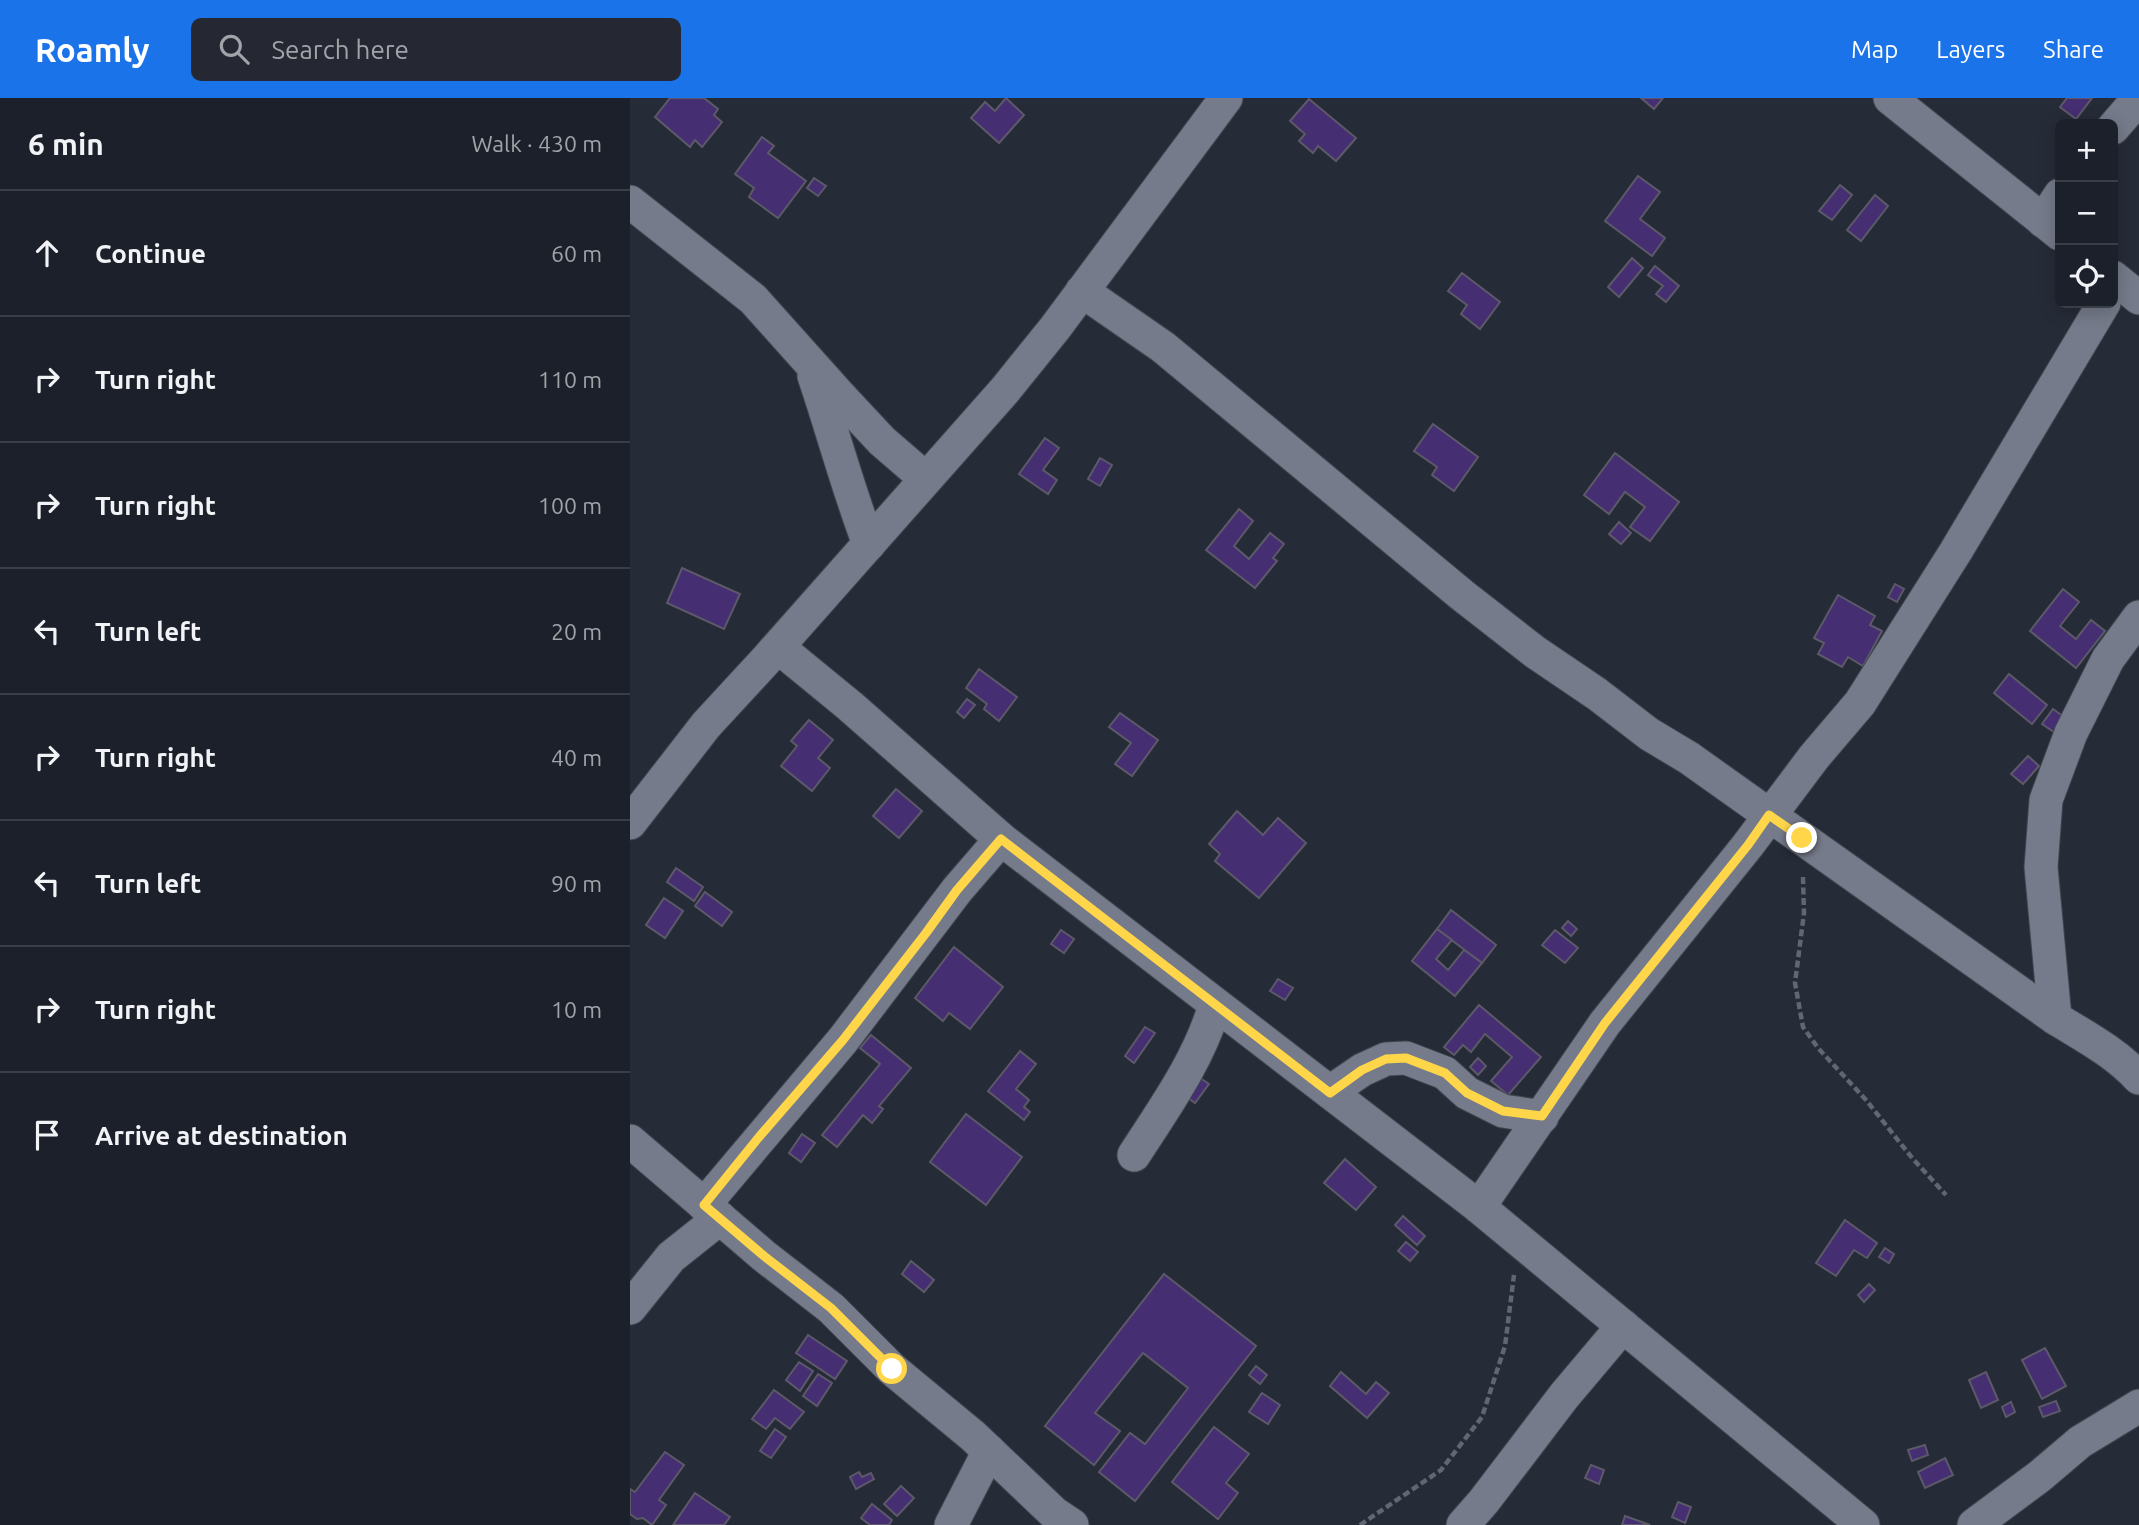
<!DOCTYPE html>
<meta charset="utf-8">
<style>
:root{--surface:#1c202a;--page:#252832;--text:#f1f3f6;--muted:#a0a3a8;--line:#3a3e47;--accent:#1a73e8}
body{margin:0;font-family:Ubuntu,sans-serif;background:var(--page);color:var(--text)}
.controls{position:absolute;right:21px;top:21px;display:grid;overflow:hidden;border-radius:10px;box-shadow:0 4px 18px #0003}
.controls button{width:63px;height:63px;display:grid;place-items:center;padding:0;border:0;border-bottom:2px solid var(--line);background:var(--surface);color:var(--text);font:35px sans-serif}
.stop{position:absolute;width:21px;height:21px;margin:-16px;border:5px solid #ffd54a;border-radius:50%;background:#fff}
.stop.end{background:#ffd54a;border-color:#fff;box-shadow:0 2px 7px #0008}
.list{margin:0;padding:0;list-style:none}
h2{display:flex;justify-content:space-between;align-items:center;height:91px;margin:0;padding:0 28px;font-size:30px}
h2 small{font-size:23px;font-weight:400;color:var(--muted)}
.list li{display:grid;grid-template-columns:46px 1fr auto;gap:21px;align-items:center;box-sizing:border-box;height:126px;padding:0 28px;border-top:2px solid var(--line)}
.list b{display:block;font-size:26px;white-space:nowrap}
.list em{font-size:23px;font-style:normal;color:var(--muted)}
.icon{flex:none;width:38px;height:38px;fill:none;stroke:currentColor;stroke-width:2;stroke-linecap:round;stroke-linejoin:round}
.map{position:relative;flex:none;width:1509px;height:1427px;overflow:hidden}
header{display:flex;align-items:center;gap:42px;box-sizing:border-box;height:98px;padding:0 35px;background:var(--accent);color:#fff}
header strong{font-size:33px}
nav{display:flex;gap:38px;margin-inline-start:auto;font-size:24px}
.search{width:490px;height:63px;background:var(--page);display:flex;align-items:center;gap:18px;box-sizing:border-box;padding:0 24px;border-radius:10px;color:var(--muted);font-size:26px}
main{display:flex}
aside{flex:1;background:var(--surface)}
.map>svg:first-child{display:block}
.building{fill:#452e72;stroke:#5c5968;stroke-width:2}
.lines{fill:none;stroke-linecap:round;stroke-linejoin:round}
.street-casing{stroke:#414650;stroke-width:35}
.path{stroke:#616671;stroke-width:4.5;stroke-dasharray:7 3.5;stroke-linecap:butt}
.street{stroke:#757b8a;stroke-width:33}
.route{stroke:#ffd54a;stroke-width:9}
</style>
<header>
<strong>Roamly</strong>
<div class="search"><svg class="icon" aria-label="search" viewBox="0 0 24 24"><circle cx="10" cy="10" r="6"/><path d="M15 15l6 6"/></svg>Search here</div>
<nav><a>Map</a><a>Layers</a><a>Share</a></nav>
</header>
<main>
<aside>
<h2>6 min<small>Walk · 430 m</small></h2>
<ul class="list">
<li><svg class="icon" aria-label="ahead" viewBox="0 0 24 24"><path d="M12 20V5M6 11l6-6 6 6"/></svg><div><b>Continue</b></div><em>60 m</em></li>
<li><svg class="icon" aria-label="right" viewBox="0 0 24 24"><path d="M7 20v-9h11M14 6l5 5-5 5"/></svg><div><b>Turn right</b></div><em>110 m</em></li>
<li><svg class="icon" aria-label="right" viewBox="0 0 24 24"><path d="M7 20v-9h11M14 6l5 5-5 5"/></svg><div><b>Turn right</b></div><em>100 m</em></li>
<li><svg class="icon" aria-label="left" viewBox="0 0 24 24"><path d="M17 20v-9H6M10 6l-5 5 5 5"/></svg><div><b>Turn left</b></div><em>20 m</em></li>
<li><svg class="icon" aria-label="right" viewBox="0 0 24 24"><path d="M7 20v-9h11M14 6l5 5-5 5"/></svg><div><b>Turn right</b></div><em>40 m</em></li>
<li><svg class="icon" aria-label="left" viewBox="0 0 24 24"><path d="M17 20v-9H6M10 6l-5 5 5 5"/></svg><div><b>Turn left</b></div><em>90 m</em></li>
<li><svg class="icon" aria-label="right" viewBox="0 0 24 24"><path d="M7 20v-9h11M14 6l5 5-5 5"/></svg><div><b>Turn right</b></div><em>10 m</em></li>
<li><svg class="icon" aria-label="arrive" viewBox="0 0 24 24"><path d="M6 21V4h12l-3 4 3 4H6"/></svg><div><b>Arrive at destination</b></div></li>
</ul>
</aside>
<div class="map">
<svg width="1509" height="1427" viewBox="0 0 1509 1427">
<rect width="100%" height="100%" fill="#262b38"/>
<g class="building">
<path d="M40,0H74L88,11L84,17L92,24L72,49L65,42L60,49L25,19Z"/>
<path d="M376,0L394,17L369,45L341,20L355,4L365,13Z"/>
<path d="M1011,0H1033L1024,11Z"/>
<path d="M1437,0H1462L1446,21L1430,9Z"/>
<path d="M679,1L726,40L706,63L688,48L683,55L669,43L675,36L660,23Z"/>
<path d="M132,39L144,48L138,55L176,83L148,120L119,99L124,90L105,76Z"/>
<path d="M1008,78L1030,94L1010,121L1035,140L1022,158L975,123Z"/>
<path d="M184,80L196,88L188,98L177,90Z"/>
<path d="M1210,87L1222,97L1202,122L1189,113Z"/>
<path d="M1245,97L1258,108L1231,143L1217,132Z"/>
<path d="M1002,160L1013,170L989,199L978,189Z"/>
<path d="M1025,168L1049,188L1036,204L1026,196L1033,188L1018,177Z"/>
<path d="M832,175L870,204L850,231L831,216L837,207L818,193Z"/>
<path d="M803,326L848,359L824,393L802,377L807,369L784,353Z"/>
<path d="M415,340L429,350L413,372L427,382L418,396L389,376Z"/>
<path d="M985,355L1049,404L1020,443L1000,429L1015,409L995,394L979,416L954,397Z"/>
<path d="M470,360L482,367L470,388L458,381Z"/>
<path d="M609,411L623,423L604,448L619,461L640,435L654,446L643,460L647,463L625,490L576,452Z"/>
<path d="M989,424L1001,435L991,446L979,436Z"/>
<path d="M52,470L110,496L94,531L37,505Z"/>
<path d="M1265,486L1274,491L1267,504L1258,499Z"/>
<path d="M1433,491L1449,504L1430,528L1446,541L1461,522L1475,533L1446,570L1400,533Z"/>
<path d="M1208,497L1245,518L1240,527L1252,533L1233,568L1218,559L1212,569L1188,556L1194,545L1184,540Z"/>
<path d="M349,571L387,599L369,623L354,611L357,606L336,590Z"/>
<path d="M1379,576L1417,607L1402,626L1364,595Z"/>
<path d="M337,601L345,607L334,620L327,614Z"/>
<path d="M1423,611L1434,619L1424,634L1412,626Z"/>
<path d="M490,615L528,642L502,678L485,666L501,645L479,629Z"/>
<path d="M179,622L203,642L188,660L200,670L182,693L151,668L167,648L161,643Z"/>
<path d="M1398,658L1409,668L1393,686L1381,676Z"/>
<path d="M266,691L292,713L269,740L243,718Z"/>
<path d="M607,713L633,737L648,720L676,745L629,800L585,763L590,756L579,746Z"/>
<path d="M46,770L73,789L64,803L37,784Z"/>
<path d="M75,794L102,814L92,828L65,808Z"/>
<path d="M34,800L53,813L35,840L16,827Z"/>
<path d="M821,812L866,847L852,865L807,831Z"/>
<path d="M938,823L947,831L941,838L932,830Z"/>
<path d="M807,831L822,842L806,861L818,872L834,852L852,865L825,898L782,863Z"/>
<path d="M431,832L444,841L434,855L421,846Z"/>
<path d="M925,832L948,850L935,865L912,847Z"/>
<path d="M324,849L373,889L340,931L319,915L313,923L285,900Z"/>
<path d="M648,881L663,890L655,902L640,893Z"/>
<path d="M849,907L911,959L878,997L861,983L882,959L855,936L841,954L833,947L824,957L814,949Z"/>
<path d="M515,929L525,935L504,965L495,958Z"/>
<path d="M241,937L281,970L249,1008L253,1011L242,1025L233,1017L207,1049L192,1037L250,966L230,950Z"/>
<path d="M390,953L406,966L386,991L399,1002L394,1009L400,1014L394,1022L358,993Z"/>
<path d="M848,960L856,968L848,977L840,969Z"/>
<path d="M567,978L579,986L565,1005L554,997Z"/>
<path d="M336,1016L392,1059L356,1107L300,1064Z"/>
<path d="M172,1036L185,1045L171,1064L159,1055Z"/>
<path d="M715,1061L746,1089L726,1112L694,1085Z"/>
<path d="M773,1118L795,1138L787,1147L765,1127Z"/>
<path d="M1215,1122L1247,1145L1237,1160L1224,1152L1206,1178L1186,1165Z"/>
<path d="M776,1144L788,1154L780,1163L768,1153Z"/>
<path d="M1255,1150L1264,1156L1259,1165L1249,1159Z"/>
<path d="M281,1163L304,1182L294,1194L272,1176Z"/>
<path d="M534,1176L626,1248L505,1403L469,1374L500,1335L515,1346L558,1290L513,1255L465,1315L490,1333L464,1367L415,1328Z"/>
<path d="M1239,1186L1245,1192L1234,1204L1228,1197Z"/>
<path d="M178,1237L217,1263L205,1281L166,1255Z"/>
<path d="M1415,1250L1436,1288L1412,1301L1392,1262Z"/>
<path d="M169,1264L183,1273L170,1293L156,1282Z"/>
<path d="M626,1268L637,1277L630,1286L619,1277Z"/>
<path d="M711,1274L736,1296L746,1284L759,1295L737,1320L700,1288Z"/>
<path d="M1356,1274L1368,1302L1351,1310L1339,1282Z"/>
<path d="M188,1276L202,1285L187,1308L173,1298Z"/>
<path d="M144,1292L174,1314L160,1331L145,1320L136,1331L122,1321Z"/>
<path d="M632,1295L650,1307L638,1326L619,1314Z"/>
<path d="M1426,1303L1430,1313L1413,1319L1409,1309Z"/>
<path d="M1381,1304L1385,1314L1376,1319L1372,1309Z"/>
<path d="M584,1329L619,1356L596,1385L608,1395L588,1421L542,1384Z"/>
<path d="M145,1331L156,1339L141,1360L130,1353Z"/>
<path d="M1295,1347L1298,1357L1282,1363L1278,1352Z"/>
<path d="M35,1354L54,1367L29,1402L36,1407L22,1427L13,1420L7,1421L0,1416V1391L5,1394Z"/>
<path d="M1315,1360L1323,1377L1295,1390L1288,1374Z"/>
<path d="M961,1367L974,1372L969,1386L955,1380Z"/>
<path d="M229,1374L232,1379L241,1375L244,1381L226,1391L220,1379Z"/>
<path d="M271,1388L284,1400L267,1418L254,1406Z"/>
<path d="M65,1395L100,1419L94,1427H43Z"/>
<path d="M1048,1404L1061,1409L1055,1425L1042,1419Z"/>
<path d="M242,1406L262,1422L259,1427H240L231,1420Z"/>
<path d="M995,1418L1020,1427H992Z"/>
</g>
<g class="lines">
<g class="street-casing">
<g id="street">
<path d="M1260,0L1430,136"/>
<path d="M1483,30L1509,0"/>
<path d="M0,104L123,201L209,297L252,343L296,381"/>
<path d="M1413,123L1430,97"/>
<path d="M1483,179L1509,200"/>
<path d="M452,193L533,249L832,497L905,554L967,596L1019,636L1059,660L1425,920C1454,938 1485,954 1509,980"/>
<path d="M184,278C203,334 218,391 239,446"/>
<path d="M148,549L220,608L371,741L849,1109L1233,1427"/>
<path d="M0,725L76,627L136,562L375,292L425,230L596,0"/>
<path d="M1425,920L1411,769L1416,702L1441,635L1478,561L1509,519"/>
<path d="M700,994L732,972L756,961L776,960L815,975L837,995L873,1013L912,1019"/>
<path d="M0,1043L134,1158L201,1210L262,1271L343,1338L424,1415L442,1427"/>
<path d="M504,1057C535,1009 569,962 585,907"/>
<path d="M74,1107L213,942L327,792L371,741"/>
<path d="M849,1109L975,925L1118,747L1184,659L1230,605L1326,453L1474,205"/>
<path d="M0,1210L41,1159L90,1120"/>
<path d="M321,1427L359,1353"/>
<path d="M833,1427L854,1403L934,1298L993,1228"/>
<path d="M1344,1427L1410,1378L1450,1344L1509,1308"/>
</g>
</g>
<g class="path">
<path d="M1173,779L1174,815L1165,885L1173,929L1188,950L1236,1002L1283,1061L1316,1097"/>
<path d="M730,1427L811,1372L852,1319L875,1248L884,1177"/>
</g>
<use href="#street" class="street"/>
</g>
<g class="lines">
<path class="route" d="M262,1271L201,1210L134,1158L74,1107L129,1039L213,942L296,835L327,792L371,741L700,995L732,972L756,961L776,960L815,975L837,995L873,1013L912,1018L975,925L1118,747L1139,717L1172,740"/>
</g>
</svg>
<div class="controls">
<button>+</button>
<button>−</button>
<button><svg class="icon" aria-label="locate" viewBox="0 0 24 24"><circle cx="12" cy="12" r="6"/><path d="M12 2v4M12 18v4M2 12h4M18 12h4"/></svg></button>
</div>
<div class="stop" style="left:262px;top:1271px"></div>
<div class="stop end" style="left:1172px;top:740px"></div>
</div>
</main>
